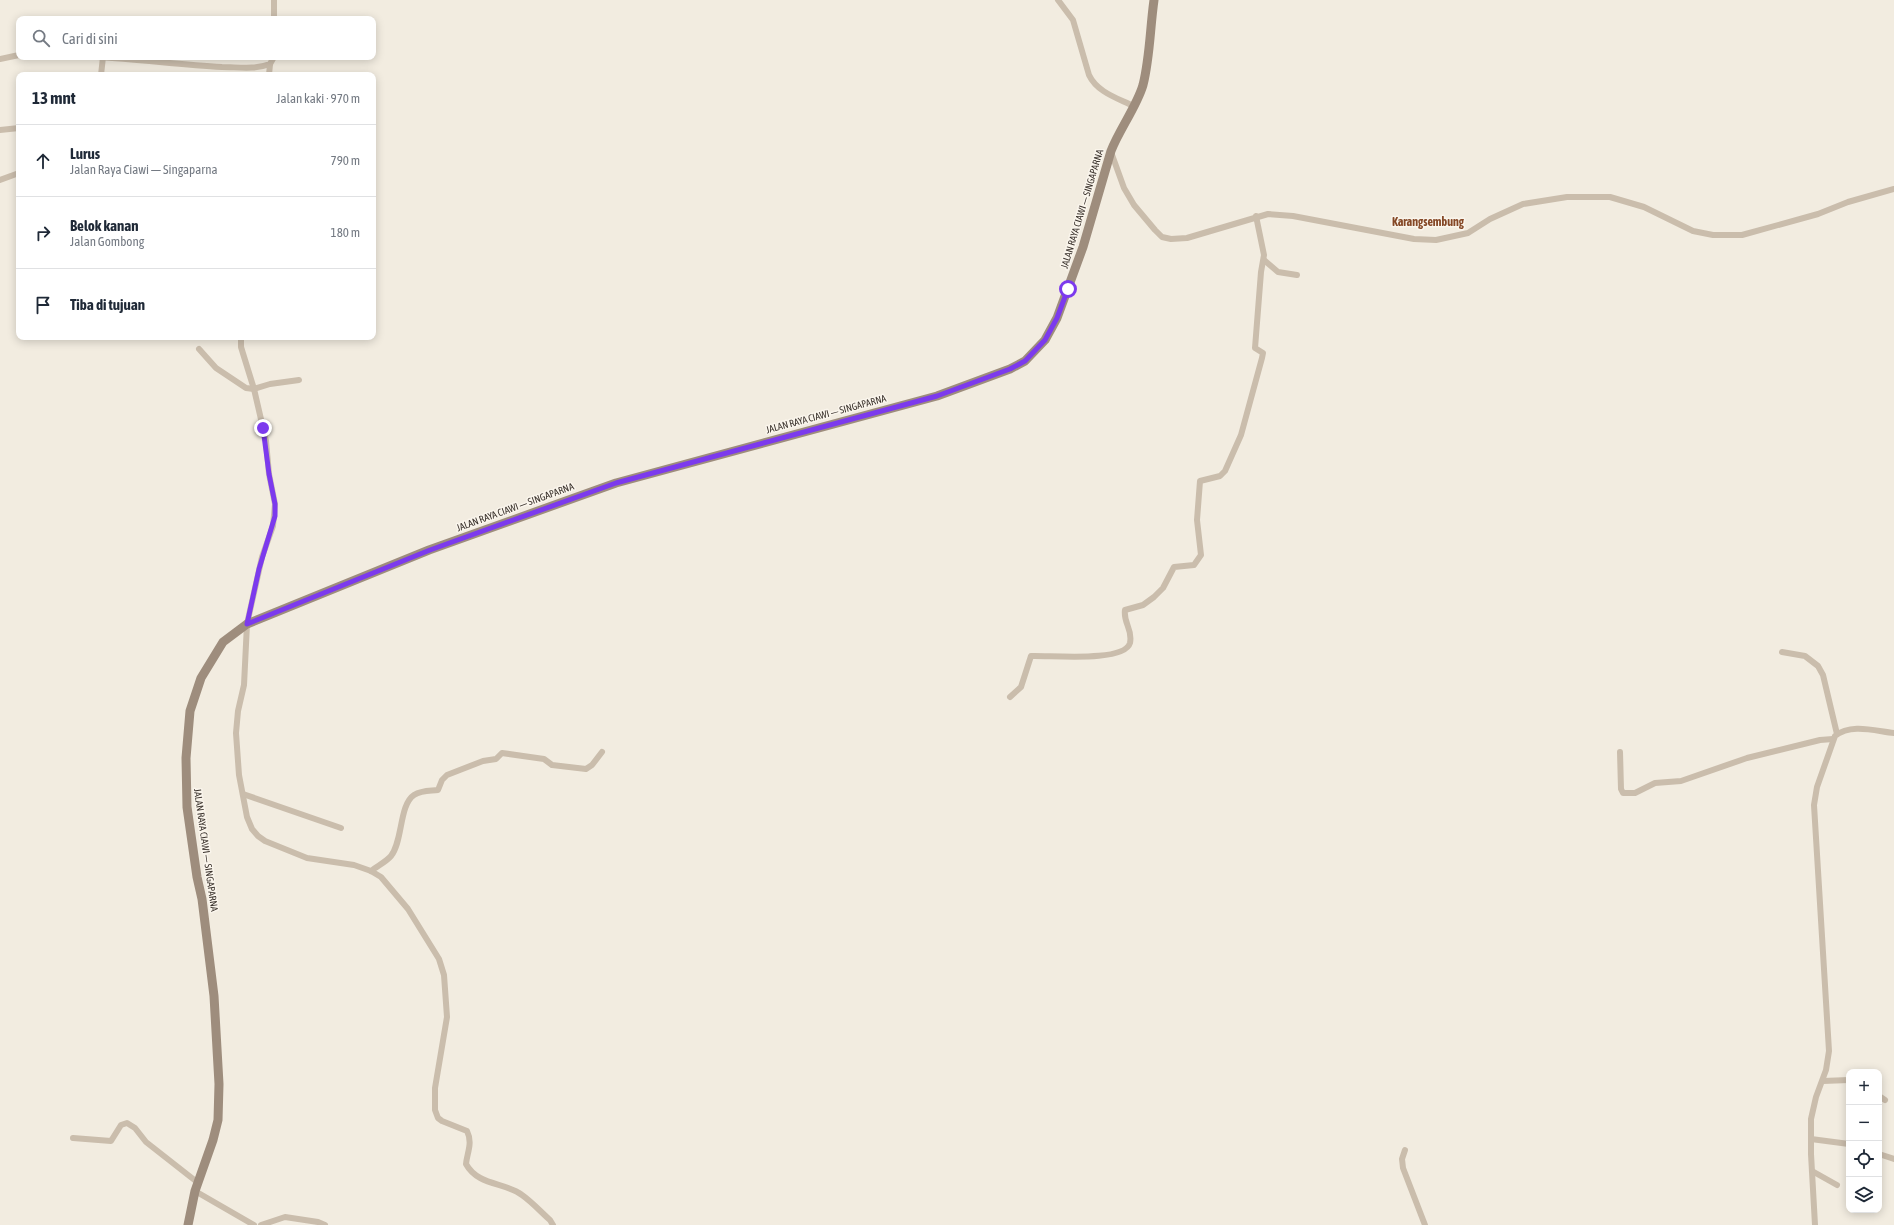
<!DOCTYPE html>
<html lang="id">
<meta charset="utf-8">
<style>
:root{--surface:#fff;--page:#f6f6f7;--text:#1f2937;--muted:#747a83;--line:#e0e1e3}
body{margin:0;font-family:"Asap Condensed",sans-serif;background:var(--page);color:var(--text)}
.controls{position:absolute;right:12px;bottom:12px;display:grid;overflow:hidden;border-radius:8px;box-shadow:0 2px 10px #0003}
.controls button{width:36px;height:36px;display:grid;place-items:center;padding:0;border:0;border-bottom:1px solid var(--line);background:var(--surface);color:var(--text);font:20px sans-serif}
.stop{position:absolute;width:12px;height:12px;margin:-9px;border:3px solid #7c3aed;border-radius:50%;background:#fff}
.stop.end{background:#7c3aed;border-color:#fff;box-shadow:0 1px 4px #0008}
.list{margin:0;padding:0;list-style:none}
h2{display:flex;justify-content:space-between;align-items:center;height:52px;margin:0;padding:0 16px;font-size:17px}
h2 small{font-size:13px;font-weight:400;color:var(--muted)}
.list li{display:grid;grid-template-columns:26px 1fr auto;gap:12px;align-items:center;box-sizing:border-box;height:72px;padding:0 16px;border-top:1px solid var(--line)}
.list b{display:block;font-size:15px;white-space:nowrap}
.list p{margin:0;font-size:13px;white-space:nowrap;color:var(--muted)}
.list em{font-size:13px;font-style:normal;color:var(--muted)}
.icon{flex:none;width:22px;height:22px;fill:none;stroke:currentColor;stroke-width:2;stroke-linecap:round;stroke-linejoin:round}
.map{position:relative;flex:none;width:1894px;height:1225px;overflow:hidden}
.search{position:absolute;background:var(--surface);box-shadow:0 2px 10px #0003;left:16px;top:16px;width:360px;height:44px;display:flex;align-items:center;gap:10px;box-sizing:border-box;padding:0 14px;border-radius:8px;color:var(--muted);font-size:15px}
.panel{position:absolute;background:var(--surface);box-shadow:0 2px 10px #0003;left:16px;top:72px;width:360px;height:268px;border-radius:8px}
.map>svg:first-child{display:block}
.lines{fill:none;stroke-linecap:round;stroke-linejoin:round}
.minor{stroke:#cabdac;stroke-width:6}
.secondary{stroke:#9e8d7d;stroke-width:9}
.route{stroke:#7c3aed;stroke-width:5}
.labels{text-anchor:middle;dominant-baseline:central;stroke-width:3;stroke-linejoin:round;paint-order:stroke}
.street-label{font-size:10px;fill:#39312b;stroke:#faf5ec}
.quarter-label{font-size:12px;font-weight:bold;fill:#854826;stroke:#faf5ec}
</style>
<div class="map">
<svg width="1894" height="1225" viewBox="0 0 1894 1225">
<rect width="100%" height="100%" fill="#f2ece0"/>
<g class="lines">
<g class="minor">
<path d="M1058,0L1073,20L1089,75C1097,92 1117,98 1133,106"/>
<path d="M274,19V0"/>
<path d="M97,57C139,59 180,65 222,67C238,67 254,70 270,64L274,57"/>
<path d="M0,59L19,55"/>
<path d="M101,75L103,57"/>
<path d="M269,75L270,64"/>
<path d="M0,130L19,128"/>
<path d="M1111,152L1124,188L1134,205L1155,230L1162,237L1171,239L1187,238L1268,214L1293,216L1414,239L1436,240L1468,233L1490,219L1523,204L1567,197H1610L1644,207L1693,231L1713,235H1742L1818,214L1848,202L1894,189"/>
<path d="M0,180L19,173"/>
<path d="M1264,260L1278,272L1297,275"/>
<path d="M241,337V347L254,389L266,441L269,474L275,504L273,526L262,557L247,624L244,685L238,711L236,733L239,775L247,817L252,829L258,836L265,841L307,858L354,865L371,871L381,877L408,909L439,959L444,975L447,1017L435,1088V1110L438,1118L442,1121L467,1131C473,1143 467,1153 466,1164C478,1186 505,1182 522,1195C532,1202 541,1212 550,1220L553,1225"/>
<path d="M199,349L216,368L246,388L254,389L270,384L299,380"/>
<path d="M1782,652L1805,656L1818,666L1823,675L1837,734"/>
<path d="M1010,697L1021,687L1031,656C1049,655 1124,663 1130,643C1133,629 1123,623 1125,610L1143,605L1154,597L1163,588L1174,567L1194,565L1201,555L1197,520L1200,481L1220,476L1225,471L1241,435L1262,358L1263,353L1255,348L1261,272L1264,255L1256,216"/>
<path d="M1620,752L1621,789L1623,793H1635L1655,783L1681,781L1747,758L1820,740L1833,739"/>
<path d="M243,794L341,828"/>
<path d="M371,871C377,866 386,862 391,856C403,841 399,805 414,795C422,790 430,791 438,790L442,780L447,775L483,761L496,759L502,753L544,759L552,765L586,769L592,765L602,752"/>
<path d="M1823,1081L1849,1080"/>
<path d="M1879,1096L1885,1100"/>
<path d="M73,1138L111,1141L121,1125L127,1123L135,1128L146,1142L197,1182"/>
<path d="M1811,1139L1849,1144"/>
<path d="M1405,1150L1402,1159L1403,1168L1425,1225"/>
<path d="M1879,1154L1894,1159"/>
<path d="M1812,1171L1837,1185"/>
<path d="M195,1191L254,1225"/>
<path d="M261,1225L285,1217L318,1222L325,1225"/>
<path d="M1815,1225L1811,1154V1119L1816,1097L1826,1070L1829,1051L1814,805L1817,787L1835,736C1851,723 1875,731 1894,733"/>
</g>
<path class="secondary" d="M188,1225L195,1191L213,1140L218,1120L219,1084L214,996L202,899L197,877L187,807L186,758L190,711L201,678L223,642L247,624L429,550L616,483L937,396L1010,369L1025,361L1045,340L1057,318L1083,247L1111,151C1119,130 1137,106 1143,85C1150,57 1150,28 1154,0"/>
</g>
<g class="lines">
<path class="route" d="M263,428L269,474L275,504V516L259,569L247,624L430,550L616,483L937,396L1010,369L1025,361L1045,340L1057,318L1068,289"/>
</g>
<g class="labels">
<g class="street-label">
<text transform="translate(1082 209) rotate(-73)">JALAN RAYA CIAWI — SINGAPARNA</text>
<text transform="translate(826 414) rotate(-15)">JALAN RAYA CIAWI — SINGAPARNA</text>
<text transform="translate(515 507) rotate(-20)">JALAN RAYA CIAWI — SINGAPARNA</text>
<text transform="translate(206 850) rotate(82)">JALAN RAYA CIAWI — SINGAPARNA</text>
</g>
<g class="quarter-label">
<text x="1428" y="222">Karangsembung</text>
</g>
</g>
</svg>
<div class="controls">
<button>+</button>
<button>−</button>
<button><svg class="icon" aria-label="locate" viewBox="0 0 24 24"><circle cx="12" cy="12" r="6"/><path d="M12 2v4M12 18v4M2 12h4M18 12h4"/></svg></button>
<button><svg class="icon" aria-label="layers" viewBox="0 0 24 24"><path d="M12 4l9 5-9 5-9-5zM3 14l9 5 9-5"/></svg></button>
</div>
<div class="stop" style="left:1068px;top:289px"></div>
<div class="stop end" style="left:263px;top:428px"></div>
<div class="search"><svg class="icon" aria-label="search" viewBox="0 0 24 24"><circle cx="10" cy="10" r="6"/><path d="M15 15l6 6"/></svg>Cari di sini</div>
<section class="panel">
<h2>13 mnt<small>Jalan kaki · 970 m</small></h2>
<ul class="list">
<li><svg class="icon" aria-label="ahead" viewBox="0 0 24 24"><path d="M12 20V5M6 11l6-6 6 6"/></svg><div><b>Lurus</b><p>Jalan Raya Ciawi — Singaparna</p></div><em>790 m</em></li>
<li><svg class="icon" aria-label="right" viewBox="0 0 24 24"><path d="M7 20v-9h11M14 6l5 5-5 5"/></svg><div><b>Belok kanan</b><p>Jalan Gombong</p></div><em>180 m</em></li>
<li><svg class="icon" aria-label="arrive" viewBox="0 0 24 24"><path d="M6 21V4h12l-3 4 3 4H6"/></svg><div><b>Tiba di tujuan</b></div></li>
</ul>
</section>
</div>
